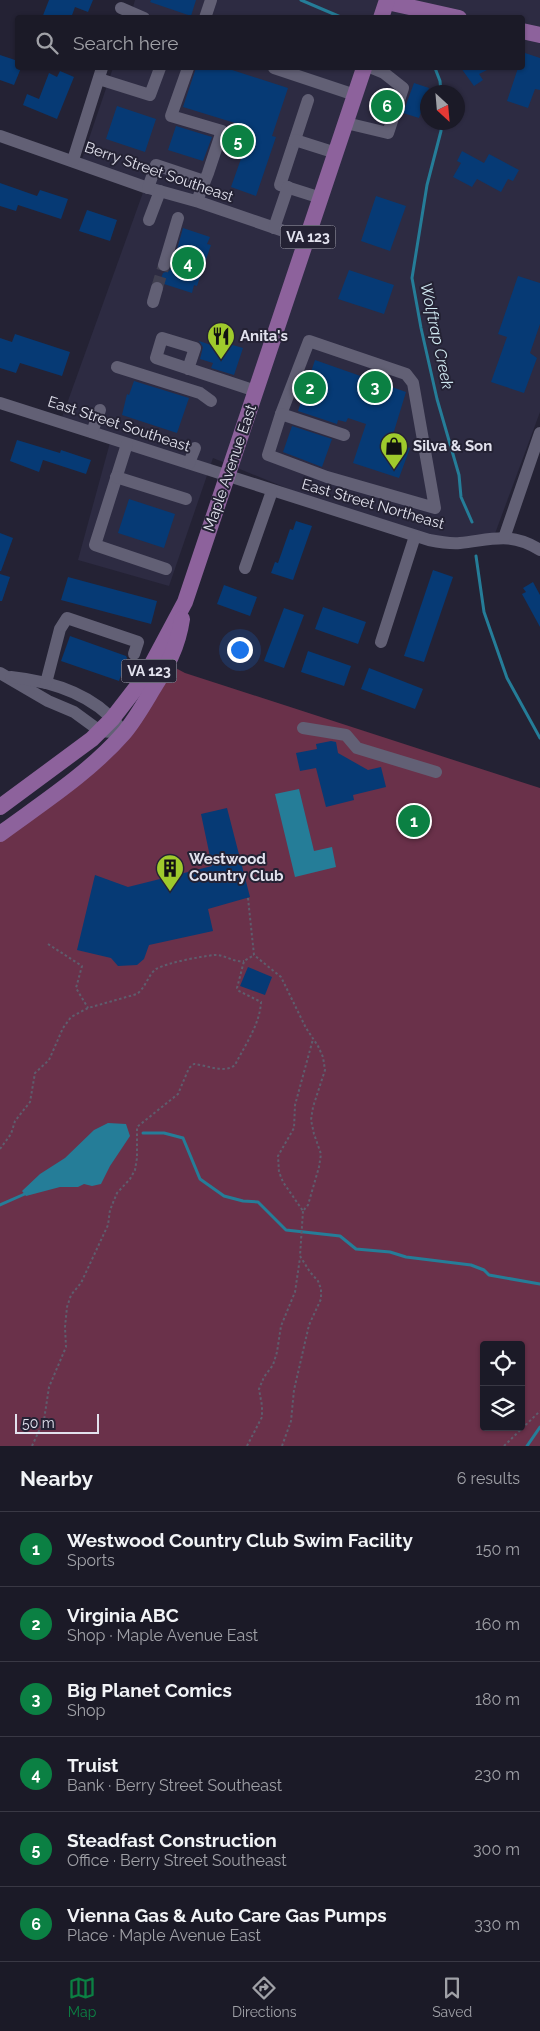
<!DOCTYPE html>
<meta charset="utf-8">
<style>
:root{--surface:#1b1a27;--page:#24232f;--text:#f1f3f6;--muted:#a0a1a7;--line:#393844;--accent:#0b8043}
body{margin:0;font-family:Raleway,sans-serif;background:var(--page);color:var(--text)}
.controls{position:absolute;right:15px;bottom:15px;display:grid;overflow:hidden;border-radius:5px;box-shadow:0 1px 4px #0004}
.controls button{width:45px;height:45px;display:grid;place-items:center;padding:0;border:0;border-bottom:1px solid var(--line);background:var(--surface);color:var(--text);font:25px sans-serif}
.compass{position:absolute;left:420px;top:85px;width:45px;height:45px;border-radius:50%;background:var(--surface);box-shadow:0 1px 4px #0004;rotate:154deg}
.scale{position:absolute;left:15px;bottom:12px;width:84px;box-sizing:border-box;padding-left:5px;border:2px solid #e2e2ee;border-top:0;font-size:14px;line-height:18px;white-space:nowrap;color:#e2e2ee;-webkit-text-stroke:4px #242234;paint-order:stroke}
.you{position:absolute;left:239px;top:649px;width:18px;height:18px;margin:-12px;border:4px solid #fff;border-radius:50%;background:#1a73e8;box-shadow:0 0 0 8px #1a73e833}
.badge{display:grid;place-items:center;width:32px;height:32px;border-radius:50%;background:var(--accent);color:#fff;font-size:16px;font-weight:700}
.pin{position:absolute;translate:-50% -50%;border:2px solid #fff;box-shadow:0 1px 5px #0006}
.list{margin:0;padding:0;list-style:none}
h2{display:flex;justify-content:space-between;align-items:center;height:65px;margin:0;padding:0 20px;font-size:21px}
h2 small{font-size:16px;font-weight:400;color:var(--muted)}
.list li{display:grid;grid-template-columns:32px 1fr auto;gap:15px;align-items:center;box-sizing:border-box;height:75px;padding:0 20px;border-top:1px solid var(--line)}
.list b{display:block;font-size:19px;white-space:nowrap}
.list p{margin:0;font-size:16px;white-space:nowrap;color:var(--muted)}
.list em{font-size:16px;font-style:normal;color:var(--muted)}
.icon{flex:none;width:28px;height:28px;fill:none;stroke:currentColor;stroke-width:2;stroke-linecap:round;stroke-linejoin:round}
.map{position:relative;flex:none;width:540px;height:1446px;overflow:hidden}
.search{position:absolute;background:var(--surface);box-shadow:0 1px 4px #0004;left:15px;right:15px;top:15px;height:55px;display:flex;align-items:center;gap:12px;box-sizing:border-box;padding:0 18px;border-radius:5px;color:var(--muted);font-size:19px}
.sheet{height:515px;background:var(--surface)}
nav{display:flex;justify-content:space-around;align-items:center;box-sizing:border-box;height:70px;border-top:1px solid var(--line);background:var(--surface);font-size:14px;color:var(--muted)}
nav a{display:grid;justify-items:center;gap:2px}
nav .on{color:var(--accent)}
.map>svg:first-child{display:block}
.built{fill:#2d2b42;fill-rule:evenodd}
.green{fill:#6a314a;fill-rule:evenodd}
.water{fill:#257d98}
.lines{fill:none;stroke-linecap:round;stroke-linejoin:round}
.stream{stroke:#257d98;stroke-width:3}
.building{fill:#063a75}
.minor-tunnel{stroke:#403f50;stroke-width:12;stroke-dasharray:12 6;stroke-linecap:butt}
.path{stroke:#5e5d6d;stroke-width:2;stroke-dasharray:2.5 2.5;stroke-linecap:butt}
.minor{stroke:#626075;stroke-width:12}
.major{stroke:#8d629c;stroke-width:16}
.labels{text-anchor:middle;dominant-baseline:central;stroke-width:4;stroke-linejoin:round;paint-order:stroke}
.shield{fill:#242234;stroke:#a9a8b6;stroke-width:1}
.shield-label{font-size:14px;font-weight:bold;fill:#e2e2ee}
.street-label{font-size:15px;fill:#e2e2ee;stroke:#242234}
.poi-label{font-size:15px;font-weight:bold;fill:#e2e2ee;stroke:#242234;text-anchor:start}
.water-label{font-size:16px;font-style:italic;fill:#d1e9f2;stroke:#242234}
</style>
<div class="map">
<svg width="540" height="1446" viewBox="0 0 540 1446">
<rect width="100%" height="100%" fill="#242234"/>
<path class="built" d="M135,0H540V412L493,539L425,545L213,458L169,586L78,560L111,439L60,423L145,187L80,165L113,68H522V18L130,17ZM428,92H458V122H428Z"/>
<path class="green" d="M168,664L185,673L540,788V1446H0V834L124,733ZM484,1345H521V1427H484Z"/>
<g class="water">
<path d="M299,789L314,851L332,847L336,867L295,877L275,794Z"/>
<path d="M108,1123L126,1124L130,1136L110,1166L101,1184L92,1186L84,1184L78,1187H60L26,1196L22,1191L40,1174L65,1158L94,1130Z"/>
</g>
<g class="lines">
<g class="stream">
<path d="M301,0L343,18"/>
<path d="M435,68L440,81L441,92"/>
<path d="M441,122V131L427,185L412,278L421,328L437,399L459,475L461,497L472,522"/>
<path d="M476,556L484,612L507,678L540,738"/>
<path d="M143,1133H164L183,1138L200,1179L224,1196L243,1201L258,1202L286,1230L340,1236L356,1249L390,1252L406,1257L471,1265L484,1270L489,1275L540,1284"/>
<path d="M0,1205L27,1193"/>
<path d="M527,1446L540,1427"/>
</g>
</g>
<g class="building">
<path d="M49,0H93L88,12L75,7L71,18H42Z"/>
<path d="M151,0H196L191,16L150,2Z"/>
<path d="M522,52L540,58V90L535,89L528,108L507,101L518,68H522Z"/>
<path d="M0,55L18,61V68H21L14,85L0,80Z"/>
<path d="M196,68H226L288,88L272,136L276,137L256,196L231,187L249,136L233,131L235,123L183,107Z"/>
<path d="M461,68H491L479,74L483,80L474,86Z"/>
<path d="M60,71L74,77L57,119L23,105L27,94L39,99L49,73L57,77Z"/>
<path d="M414,83L429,88L419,118L403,113Z"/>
<path d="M386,94L392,96L385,117L378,115Z"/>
<path d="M117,106L156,119L145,152L106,139Z"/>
<path d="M176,126L212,137L203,161L168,150Z"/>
<path d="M462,151L484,163L489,154L519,170L513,181L508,179L501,192L477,179L472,187L453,177L461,163L457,161Z"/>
<path d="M0,183L37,196L40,190L68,199L61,219L18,205L16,211L0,206Z"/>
<path d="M376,196L406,206L390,251L361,241Z"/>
<path d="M87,210L117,220L110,241L79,231Z"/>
<path d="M183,228L210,237L207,244L211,245L197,286L194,285L192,293L164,284L160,281L163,273L169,271L172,267Z"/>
<path d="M349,270L394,285L384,314L338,299Z"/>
<path d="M518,276L540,283V324L530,353L537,358L524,393L491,382L507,337L498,334Z"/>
<path d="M15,334L70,352L62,376L20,363L16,373L0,368V338L12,342Z"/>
<path d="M212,339L243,348L234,375L211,368L213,363L200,359L203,347L199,341L211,345Z"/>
<path d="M315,360L406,392L391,441L410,448L399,478L353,463L366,424L348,418L346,422L338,420L337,424L298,411Z"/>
<path d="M134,381L189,398L177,433L122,415L127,394L129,395Z"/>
<path d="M292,426L332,439L322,467L283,452Z"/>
<path d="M17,440L60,453L61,450L91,460L86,474L43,460L39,472L10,461Z"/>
<path d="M129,499L175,514L164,548L118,533Z"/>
<path d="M296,521L312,526L293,580L271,573L275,562L278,563L290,529L293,530Z"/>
<path d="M0,533L13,538L1,571H0Z"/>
<path d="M433,570L453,577L424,662L404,656Z"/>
<path d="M0,574L10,577L2,601H0Z"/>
<path d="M68,577L157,601L151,624L61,600Z"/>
<path d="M533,582L540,595V627L522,594L526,592L523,588Z"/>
<path d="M224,585L257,597L250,616L217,604Z"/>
<path d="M323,607L366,622L358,644L315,629Z"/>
<path d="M284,608L304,615L284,668L264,661Z"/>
<path d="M70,636L126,656L127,658L119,681L61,661Z"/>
<path d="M308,651L351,666L344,686L301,672Z"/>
<path d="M369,668L423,689L415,709L361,689Z"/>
<path d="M331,741L336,742L338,753L368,770L381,767L386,787L353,795L354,800L326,807L316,768L300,771L296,753L317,749L316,744Z"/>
<path d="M227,808L250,897L208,909L213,931L149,945L144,959L137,965L118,966L111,958L77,950L95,875L128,887L212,866L201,814Z"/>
<path d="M248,967L272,977L265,995L240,986Z"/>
</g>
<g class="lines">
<path class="minor-tunnel" d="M157,288L164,265"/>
<g class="path">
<path d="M151,439L154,429"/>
<path d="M248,898L254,955L281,977L306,1028L318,1046L323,1057L325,1070L313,1107L311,1120L314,1134L321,1154L319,1167L308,1205L303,1211L283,1182L279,1172L278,1156L294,1128L295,1105L313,1039"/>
<path d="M48,944L82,966L76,988L88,1008"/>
<path d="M0,1149L11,1134L15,1121L30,1102L35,1073L49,1060L63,1028L71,1017L88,1008L137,994C146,987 148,975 156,969C169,962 199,957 214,955C225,954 233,963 244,961"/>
<path d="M32,1446L44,1420L49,1387L66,1347L65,1327L67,1307L71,1295L81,1283L108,1225L110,1210L117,1193L130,1179L135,1170L137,1158V1127L178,1094L189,1068L194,1064C207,1065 224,1074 235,1065C245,1045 260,1024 261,1002L239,991L237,988L244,961L254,955"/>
<path d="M247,1446L262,1417V1406L259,1389L264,1377L273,1365L277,1352L281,1326L295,1292L300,1258"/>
<path d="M282,1446L291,1421L294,1390L309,1325L321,1299V1289L318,1281L310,1272L300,1256L303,1211"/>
<path d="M504,1446L540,1411"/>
</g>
<g class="minor">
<path d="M121,8L144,18"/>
<path d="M205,18L211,0"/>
<path d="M188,68L171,116L222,131L208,173L197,201"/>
<path d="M274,68L355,95"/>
<path d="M99,79L150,95L160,68"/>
<path d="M308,100L280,185L321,198"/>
<path d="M346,123L388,133L403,88L384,73L372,68"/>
<path d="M0,136L145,187L199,202L307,239"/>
<path d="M295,140L336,153"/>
<path d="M73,160L102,68"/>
<path d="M148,188L156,165L204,181"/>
<path d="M149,220L160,191"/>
<path d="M274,228L288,187"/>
<path d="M164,265L178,218"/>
<path d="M153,302L157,288"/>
<path d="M309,341L406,374L413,383L435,508L327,477L268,455L281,414Z"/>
<path d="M117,367L200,393L211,401"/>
<path d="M188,369L195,348L162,338L156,358L256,391"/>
<path d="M0,403L429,540C439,542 449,544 460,543C491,540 510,531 540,550"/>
<path d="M281,414L344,435"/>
<path d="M92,432L100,410"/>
<path d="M127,444L95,545L166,569"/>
<path d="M189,463L195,448"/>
<path d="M116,477L186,499"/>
<path d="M504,538L540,433"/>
<path d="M245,568L272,491"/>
<path d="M381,642L415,536"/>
<path d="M0,673L48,701L74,712L100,731L124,733"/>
<path d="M11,677C50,681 92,694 118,725"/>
<path d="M46,683L60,629L67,618L138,642L134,654"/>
<path d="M303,728L346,735L357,748L436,772"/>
</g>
<g class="major">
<path d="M387,2L459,18"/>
<path d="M381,18L387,0"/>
<path d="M522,31L540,35"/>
<path d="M0,807L92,739L112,719L146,675L185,602L364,68"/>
<path d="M0,834C42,803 89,773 124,733C135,720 144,704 153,689C167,667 178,646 182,619"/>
</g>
</g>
<defs>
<g id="restaurant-pin" transform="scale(1.4375)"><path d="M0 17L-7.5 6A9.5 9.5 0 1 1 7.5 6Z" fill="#9fca2c" stroke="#242234"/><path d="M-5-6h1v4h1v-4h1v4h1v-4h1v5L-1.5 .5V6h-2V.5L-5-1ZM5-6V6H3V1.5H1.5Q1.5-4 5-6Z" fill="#111"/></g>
<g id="shop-pin" transform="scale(1.4375)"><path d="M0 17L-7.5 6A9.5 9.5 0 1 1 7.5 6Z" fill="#9fca2c" stroke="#242234"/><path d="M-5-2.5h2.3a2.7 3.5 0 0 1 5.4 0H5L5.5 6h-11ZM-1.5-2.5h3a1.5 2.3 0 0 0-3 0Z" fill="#111"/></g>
<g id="building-pin" transform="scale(1.4375)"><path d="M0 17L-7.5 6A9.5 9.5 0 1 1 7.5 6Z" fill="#9fca2c" stroke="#242234"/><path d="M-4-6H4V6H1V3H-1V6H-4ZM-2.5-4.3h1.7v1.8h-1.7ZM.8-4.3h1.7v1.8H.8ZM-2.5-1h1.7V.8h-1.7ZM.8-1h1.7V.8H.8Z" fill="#111"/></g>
</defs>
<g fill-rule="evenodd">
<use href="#restaurant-pin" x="221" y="336"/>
<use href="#shop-pin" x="394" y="446"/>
<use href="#building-pin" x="170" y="868"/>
</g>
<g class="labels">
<g class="shield">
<rect x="280.5" y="225.5" width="55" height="23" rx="4"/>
<rect x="121.5" y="659.5" width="55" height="23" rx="4"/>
</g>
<g class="shield-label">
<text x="308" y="237">VA 123</text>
<text x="149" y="671">VA 123</text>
</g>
<g class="street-label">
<text transform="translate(159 172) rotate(19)">Berry Street Southeast</text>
<text transform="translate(119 424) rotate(18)">East Street Southeast</text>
<text transform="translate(230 468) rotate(-71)">Maple Avenue East</text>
<text transform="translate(373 504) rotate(16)">East Street Northeast</text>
</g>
<g class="poi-label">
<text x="240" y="336">Anita's</text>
<text x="413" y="446">Silva &amp; Son</text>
<text x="189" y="859">Westwood<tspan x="189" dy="17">Country Club</tspan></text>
</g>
<g class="water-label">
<text transform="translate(437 336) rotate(78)">Wolftrap Creek</text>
</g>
</g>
</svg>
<div class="controls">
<button><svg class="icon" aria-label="locate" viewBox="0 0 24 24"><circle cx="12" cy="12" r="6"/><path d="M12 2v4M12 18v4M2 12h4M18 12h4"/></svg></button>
<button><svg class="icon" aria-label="layers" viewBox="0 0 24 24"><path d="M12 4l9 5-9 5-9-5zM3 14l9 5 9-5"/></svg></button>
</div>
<svg class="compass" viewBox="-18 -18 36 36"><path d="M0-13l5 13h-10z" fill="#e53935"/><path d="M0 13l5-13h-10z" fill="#a0a1a7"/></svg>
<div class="scale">50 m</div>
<div class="you"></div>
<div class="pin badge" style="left:414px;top:821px">1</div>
<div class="pin badge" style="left:310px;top:388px">2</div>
<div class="pin badge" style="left:375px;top:387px">3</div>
<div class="pin badge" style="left:188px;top:263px">4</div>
<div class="pin badge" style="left:238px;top:141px">5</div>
<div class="pin badge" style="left:387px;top:106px">6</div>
<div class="search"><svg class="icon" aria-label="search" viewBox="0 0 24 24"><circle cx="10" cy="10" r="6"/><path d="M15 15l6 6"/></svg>Search here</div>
</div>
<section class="sheet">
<h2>Nearby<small>6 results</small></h2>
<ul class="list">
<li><span class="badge">1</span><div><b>Westwood Country Club Swim Facility</b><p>Sports</p></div><em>150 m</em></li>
<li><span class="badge">2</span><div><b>Virginia ABC</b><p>Shop · Maple Avenue East</p></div><em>160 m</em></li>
<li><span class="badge">3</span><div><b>Big Planet Comics</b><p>Shop</p></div><em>180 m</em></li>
<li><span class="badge">4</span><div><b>Truist</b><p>Bank · Berry Street Southeast</p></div><em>230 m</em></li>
<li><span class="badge">5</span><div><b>Steadfast Construction</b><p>Office · Berry Street Southeast</p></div><em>300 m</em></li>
<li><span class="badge">6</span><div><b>Vienna Gas &amp; Auto Care Gas Pumps</b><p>Place · Maple Avenue East</p></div><em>330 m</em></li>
</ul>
</section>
<nav>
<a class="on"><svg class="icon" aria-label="map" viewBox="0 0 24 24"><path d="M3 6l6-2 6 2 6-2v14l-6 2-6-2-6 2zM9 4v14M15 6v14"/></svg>Map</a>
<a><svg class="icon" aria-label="directions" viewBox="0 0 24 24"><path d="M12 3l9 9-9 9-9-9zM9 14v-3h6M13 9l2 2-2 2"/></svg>Directions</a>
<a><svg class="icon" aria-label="saved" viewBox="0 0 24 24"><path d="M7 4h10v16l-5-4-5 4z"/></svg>Saved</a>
</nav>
